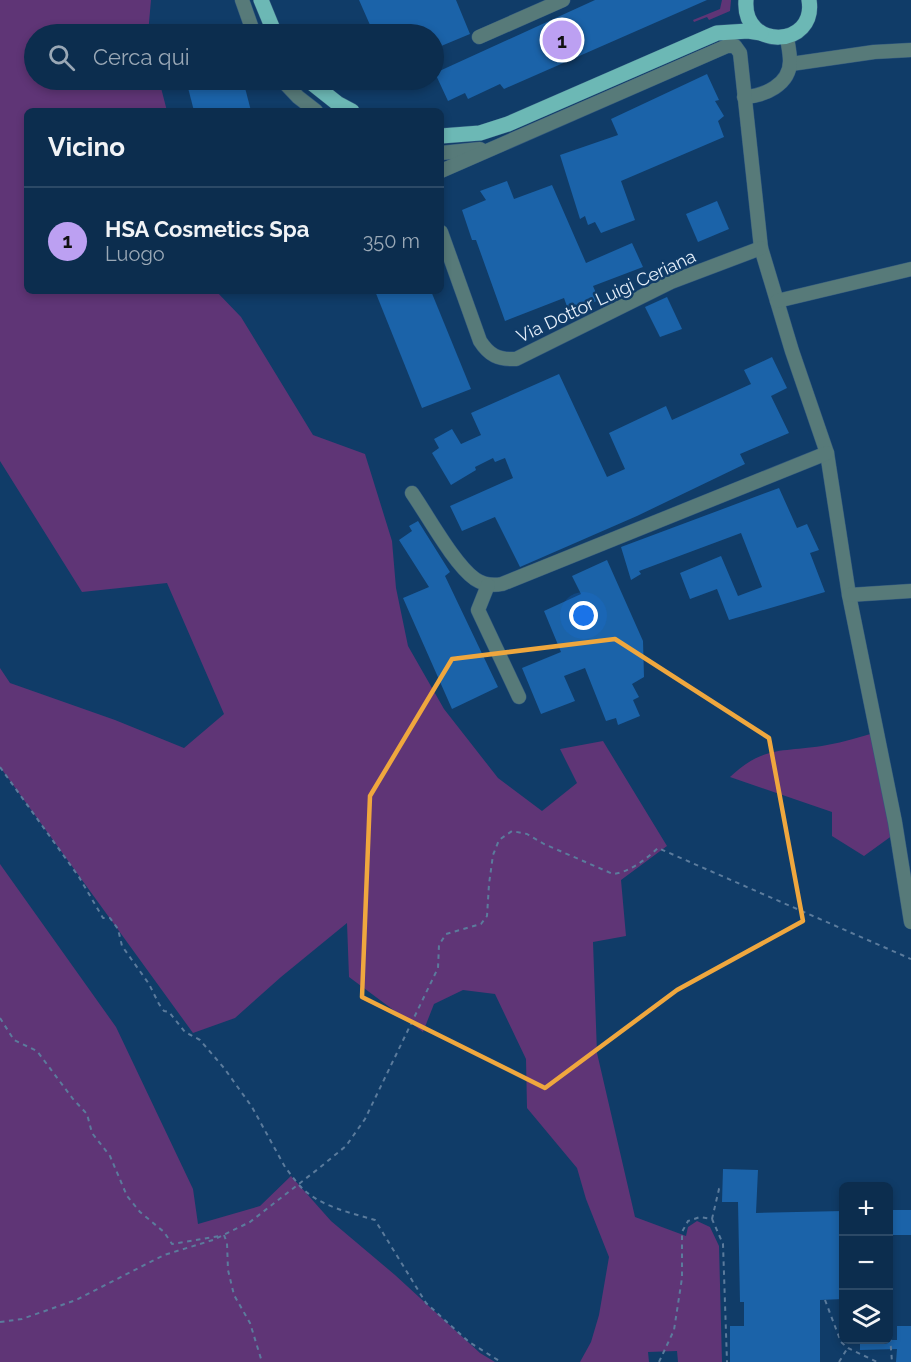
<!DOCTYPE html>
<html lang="it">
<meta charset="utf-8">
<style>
:root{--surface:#0c2d4e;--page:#1a3958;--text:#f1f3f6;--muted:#9aa8b6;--line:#2c4966;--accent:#bca0f2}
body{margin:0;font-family:Raleway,sans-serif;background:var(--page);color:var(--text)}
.controls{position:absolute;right:18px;bottom:18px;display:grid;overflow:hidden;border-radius:9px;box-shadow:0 3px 9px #0003}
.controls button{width:54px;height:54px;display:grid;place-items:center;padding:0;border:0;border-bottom:2px solid var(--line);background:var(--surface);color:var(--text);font:30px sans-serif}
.you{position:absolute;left:584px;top:616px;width:21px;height:21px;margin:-15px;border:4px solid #fff;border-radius:50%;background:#1a73e8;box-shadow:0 0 0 9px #1a73e833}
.badge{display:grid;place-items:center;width:39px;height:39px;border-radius:50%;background:var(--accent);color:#111;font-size:20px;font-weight:700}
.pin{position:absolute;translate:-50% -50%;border:3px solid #fff;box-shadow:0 2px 6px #0006}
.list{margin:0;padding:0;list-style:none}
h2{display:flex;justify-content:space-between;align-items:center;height:78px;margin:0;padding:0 24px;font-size:26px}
h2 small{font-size:20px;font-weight:400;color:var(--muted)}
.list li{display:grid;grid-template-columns:39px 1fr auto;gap:18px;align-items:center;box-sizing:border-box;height:108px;padding:0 24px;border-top:2px solid var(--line)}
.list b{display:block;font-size:22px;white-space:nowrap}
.list p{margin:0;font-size:20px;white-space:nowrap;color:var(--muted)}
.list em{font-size:20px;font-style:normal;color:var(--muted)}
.icon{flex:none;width:33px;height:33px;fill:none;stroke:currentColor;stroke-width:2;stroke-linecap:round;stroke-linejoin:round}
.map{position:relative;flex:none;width:911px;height:1362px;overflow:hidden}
.search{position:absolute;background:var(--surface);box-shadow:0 3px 9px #0003;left:24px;top:24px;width:420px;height:66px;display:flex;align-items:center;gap:15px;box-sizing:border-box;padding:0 21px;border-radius:33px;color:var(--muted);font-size:22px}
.panel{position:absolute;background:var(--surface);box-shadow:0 3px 9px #0003;left:24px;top:108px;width:420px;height:186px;border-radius:9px}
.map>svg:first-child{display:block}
.green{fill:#5f3576}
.building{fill:#1b63a9}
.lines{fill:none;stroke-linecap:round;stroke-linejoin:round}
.minor-casing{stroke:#32597f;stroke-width:15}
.major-casing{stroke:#32597f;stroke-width:16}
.path{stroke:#5b7b9c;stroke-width:2;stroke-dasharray:4.5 4.5;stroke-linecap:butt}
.minor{stroke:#577a79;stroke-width:14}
.major{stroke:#6cb8b5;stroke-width:15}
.marked{fill:none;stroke:#efa73e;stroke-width:4.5;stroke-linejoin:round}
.labels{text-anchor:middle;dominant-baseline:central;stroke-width:5;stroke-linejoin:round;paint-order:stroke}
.street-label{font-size:18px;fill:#e5effa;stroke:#103c68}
</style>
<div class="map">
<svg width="911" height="1362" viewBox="0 0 911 1362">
<rect width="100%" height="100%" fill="#103c68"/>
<g class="green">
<path d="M0,0H151L148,34H34V80H159L167,111H27V291H216L241,317L313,435L365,454L392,541L396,588L408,646L444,709L498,778L542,811L577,783L560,749L603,741L667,846L621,880L626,936L593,942L597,1053L635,1217L686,1236L688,1227L697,1221L710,1227L719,1246L722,1362H678L677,1351L648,1352L649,1362H580L591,1342L599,1315L609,1257L586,1199L577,1168L527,1108L526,1059L495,994L463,990L434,1004L423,1032L349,977L347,923L281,977L235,1018L193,1033L0,767V668L10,683L115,720L184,748L224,714L167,583L82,592L0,461Z"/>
<path d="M722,0H731L730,11L709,20L707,17L694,22L693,20L720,9Z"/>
<path d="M877,732L893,835L864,856L832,836V812L730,777C765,744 784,753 827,745C844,742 860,737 877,732Z"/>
<path d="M0,864L116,1027L193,1189L198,1224L260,1206L291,1176L331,1221L395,1275L480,1353L495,1362H0Z"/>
</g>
<g class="building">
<path d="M359,0H456L470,34L434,49V34H374Z"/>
<path d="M595,0H707L504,89L500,84L468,99L465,93L448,101L435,73Z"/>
<path d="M707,74L719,100L715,101L724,116L718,121L724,137L621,181L635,220L601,233L595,222L588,225L585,216L580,219L560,155L618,135L611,119Z"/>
<path d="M186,80H243L251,111H194Z"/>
<path d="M507,181L514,199L552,185L586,263L632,243L643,267L593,286L599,300L569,312L564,298L505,321L476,240H472L462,210L486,200L480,191Z"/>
<path d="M717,201L729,229L698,242L686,214Z"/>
<path d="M375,291H431L471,389L422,408Z"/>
<path d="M667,297L682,329L660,337L645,307Z"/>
<path d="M772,357L787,388L771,396L789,433L740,454L745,464L637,516L520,567L495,517L462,531L450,506L513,478L505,458L495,462L493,458L475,467L476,470L451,485L432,453L439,448L434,439L452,429L461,444L481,435L471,413L559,374L607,477L625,469L609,433L666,406L672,420L751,384L744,370Z"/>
<path d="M779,488L797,528L807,524L819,550L810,553L825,592L729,620L717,589L690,599L680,573L721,556L738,596L762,587L741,533L639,571L641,574L631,580L621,547Z"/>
<path d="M418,521L450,572L445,576L498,687L452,709L403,598L429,587L399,540L412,531L409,526Z"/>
<path d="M607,560L643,641L644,677L632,684L639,697L633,700L640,716L618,725L616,718L606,721L585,668L564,676L575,701L541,714L522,668L561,652L544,611L581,594L572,576Z"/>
<path d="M723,1169L758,1170L756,1213L843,1211V1299L820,1300V1362H730V1326H744V1302H740L738,1202H722Z"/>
<rect x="888" y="1210" width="23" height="25"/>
<path d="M897,1326H911V1362H896L897,1349L860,1350V1340H897Z"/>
</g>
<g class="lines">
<g class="minor-casing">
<g id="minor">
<path d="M242,0L254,34"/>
<path d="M479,37L563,0"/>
<path d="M791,64L874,52L911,50"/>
<path d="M282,80L298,97L316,111"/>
<path d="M744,97C764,96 790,85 790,61C790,53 788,45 787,37"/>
<path d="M441,153L480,149"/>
<path d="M441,171L727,46H735L740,53L761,248L792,351L827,453L849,595L895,822L911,922"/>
<path d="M441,232L480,341C489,355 498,360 516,359L671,282L761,248"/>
<path d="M777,301L911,269"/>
<path d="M412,493C428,516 454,564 475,579C484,585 492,586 502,584L827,453"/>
<path d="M488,585L478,610L519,697"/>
<path d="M849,595L911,591"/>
</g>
</g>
<g class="major-casing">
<g id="major">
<path d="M261,0L275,34"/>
<path d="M746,0C742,51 817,48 809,0"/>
<path d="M308,80L337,103L352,111"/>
<path d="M441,136L480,133L508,124L717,33L748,31L761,33"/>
</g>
</g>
<g class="path">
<path d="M0,767L79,877L103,918H110L118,929L122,946L149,984L159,1004L164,1011L169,1012L185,1032L200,1040L224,1068L252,1107L285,1167L298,1184"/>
<path d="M0,1018L14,1040L37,1051L73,1099L87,1114L92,1133L110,1156L127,1196L140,1212L164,1232L172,1244L219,1236"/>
<path d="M299,1185C318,1206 348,1212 375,1220L426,1303L469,1342L501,1362"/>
<path d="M712,1219L719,1189L723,1187"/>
<path d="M224,1235L227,1243L228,1270L234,1295L250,1323L262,1362"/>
<path d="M825,1300L841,1342L848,1348L877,1362"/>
<path d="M888,1310L892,1362"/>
<path d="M0,1322L22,1319L76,1300L164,1255L213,1240L250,1222L318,1169L346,1146L365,1119L438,968L439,945L446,934L481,924L487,916L489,884L493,855L499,840L512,831L527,834L544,844L613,874C630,872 645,860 658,848L911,959"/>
<path d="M659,1362L674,1330L682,1278V1232L688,1221L700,1217L712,1219L723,1244L727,1362"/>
<path d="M839,1362L847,1349"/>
</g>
<use href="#minor" class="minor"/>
<use href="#major" class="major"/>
</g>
<path class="marked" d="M615,639L769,738L803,921L677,990L545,1088L362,997L370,796L452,659Z"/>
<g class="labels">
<g class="street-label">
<text transform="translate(606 296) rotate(-25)">Via Dottor Luigi Ceriana</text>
</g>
</g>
</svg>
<div class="controls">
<button>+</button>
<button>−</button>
<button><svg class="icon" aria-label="layers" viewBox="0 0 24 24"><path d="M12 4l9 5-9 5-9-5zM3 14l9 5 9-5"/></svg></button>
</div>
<div class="you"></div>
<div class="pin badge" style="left:562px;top:40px">1</div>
<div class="search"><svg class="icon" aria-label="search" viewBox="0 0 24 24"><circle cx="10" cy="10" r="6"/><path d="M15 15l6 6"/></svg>Cerca qui</div>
<section class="panel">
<h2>Vicino<small></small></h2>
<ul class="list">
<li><span class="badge">1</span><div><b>HSA Cosmetics Spa</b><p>Luogo</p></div><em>350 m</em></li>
</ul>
</section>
</div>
